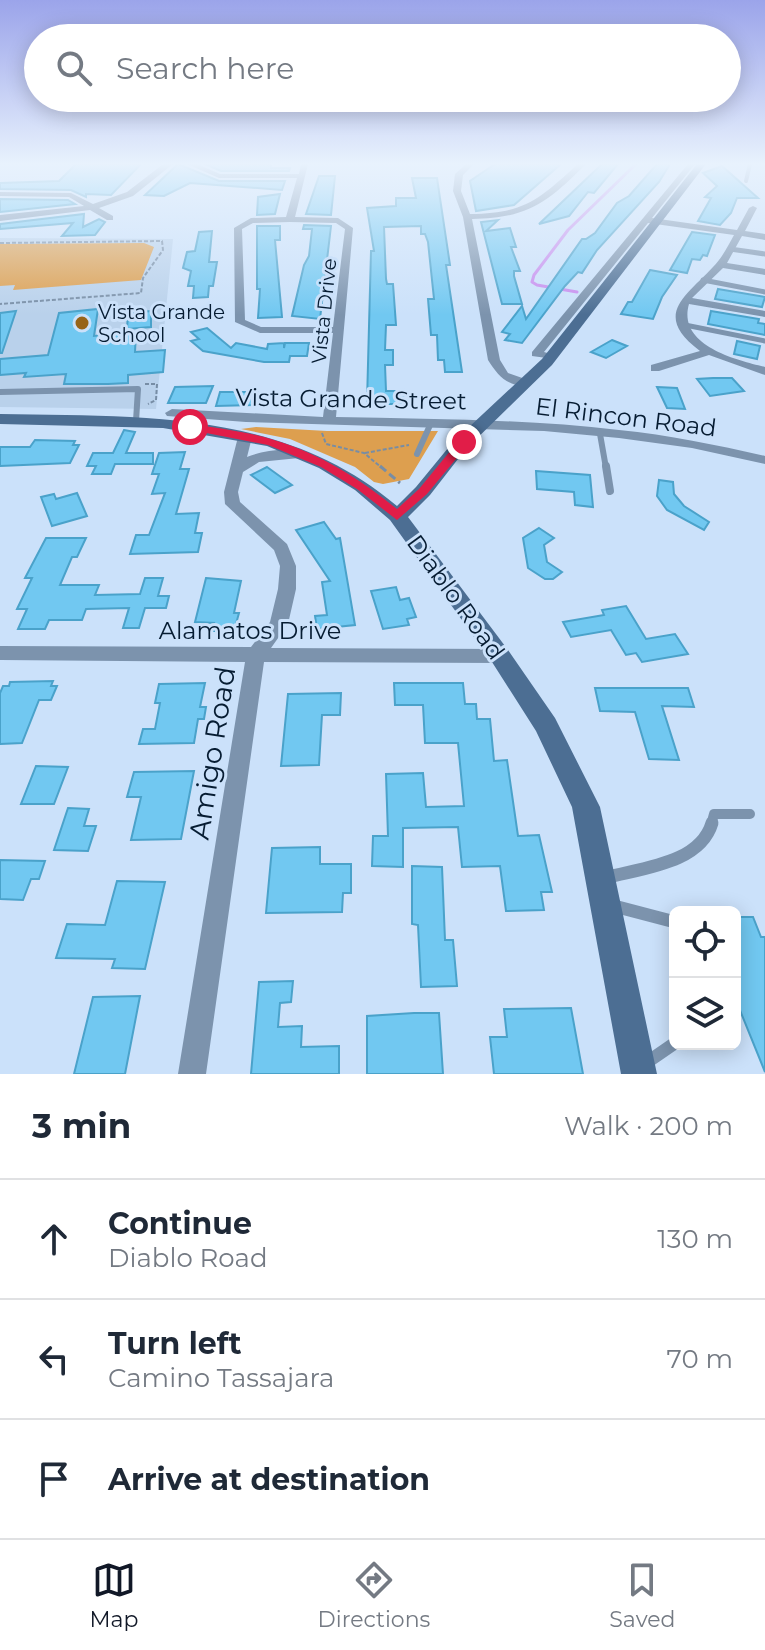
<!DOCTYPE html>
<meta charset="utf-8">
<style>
:root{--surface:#fff;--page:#f2f2f3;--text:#1f2937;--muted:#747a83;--line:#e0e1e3;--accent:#111827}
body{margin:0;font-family:Montserrat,sans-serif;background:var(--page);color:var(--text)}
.controls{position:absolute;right:24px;bottom:24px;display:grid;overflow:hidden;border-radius:12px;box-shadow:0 4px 20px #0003}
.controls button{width:72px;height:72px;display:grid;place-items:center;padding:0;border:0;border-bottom:2px solid var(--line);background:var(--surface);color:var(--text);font:40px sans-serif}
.stop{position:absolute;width:24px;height:24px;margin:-18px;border:6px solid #e11d48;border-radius:50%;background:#fff}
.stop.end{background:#e11d48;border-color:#fff;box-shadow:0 2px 8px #0008}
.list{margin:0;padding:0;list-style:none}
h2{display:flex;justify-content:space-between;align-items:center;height:104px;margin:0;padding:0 32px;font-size:34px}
h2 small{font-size:26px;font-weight:400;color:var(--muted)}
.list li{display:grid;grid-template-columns:52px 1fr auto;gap:24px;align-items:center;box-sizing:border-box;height:120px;padding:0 32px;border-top:2px solid var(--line)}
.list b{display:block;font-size:30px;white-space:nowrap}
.list p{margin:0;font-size:26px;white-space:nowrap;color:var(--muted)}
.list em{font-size:26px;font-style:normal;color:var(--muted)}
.icon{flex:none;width:44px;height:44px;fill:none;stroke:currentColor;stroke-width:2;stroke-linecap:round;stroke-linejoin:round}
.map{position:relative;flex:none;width:765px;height:1074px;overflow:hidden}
.search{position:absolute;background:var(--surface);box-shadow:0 4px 20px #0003;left:24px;right:24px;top:24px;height:88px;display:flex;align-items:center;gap:20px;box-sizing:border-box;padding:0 28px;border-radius:44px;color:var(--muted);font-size:30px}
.sheet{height:464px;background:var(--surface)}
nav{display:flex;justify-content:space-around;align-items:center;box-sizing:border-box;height:112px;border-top:2px solid var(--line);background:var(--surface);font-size:22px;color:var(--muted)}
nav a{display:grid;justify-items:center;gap:4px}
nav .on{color:var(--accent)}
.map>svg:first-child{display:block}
.built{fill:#b9d1eb}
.green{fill:#dd9f4f}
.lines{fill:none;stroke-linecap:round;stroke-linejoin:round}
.stream{stroke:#c78dee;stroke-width:3}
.building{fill:#71c8f1;stroke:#4aa2ca;stroke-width:2}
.path-far1{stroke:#778da5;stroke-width:2;stroke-dasharray:4 2;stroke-linecap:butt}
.path{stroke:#778da5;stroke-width:3;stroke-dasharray:8 4;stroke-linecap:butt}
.lane-far5{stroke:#7c93ad;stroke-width:4}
.lane-far4{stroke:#7c93ad;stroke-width:5}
.lane-far3{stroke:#7c93ad;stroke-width:6}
.lane-far2{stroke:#7c93ad;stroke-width:8}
.lane-far1{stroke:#7c93ad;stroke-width:10}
.lane{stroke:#7c93ad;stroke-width:13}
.street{fill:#7c93ad;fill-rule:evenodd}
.secondary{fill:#4c6e93;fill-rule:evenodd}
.route{fill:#e11d48}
.poi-dot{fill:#976419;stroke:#cbe1fa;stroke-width:3}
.labels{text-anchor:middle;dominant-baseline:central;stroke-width:6;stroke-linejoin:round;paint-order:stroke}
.far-street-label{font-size:20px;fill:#061c32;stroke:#cbe1fa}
.far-poi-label{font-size:20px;fill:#061c32;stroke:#cbe1fa;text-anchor:start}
.street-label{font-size:24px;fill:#061c32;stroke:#cbe1fa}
.near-street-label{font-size:28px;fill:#061c32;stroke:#cbe1fa}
</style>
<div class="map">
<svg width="765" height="1074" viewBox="0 0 765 1074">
<rect width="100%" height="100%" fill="#cbe1fa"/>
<path class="built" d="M0,238L173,239L156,409L0,407Z"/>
<g class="green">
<path d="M144,243L154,247L141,280L13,290L15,285L0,286V244Z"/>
<path d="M256,427L327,431H438L409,479L383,484L374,482L355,467L290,439L241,429Z"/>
</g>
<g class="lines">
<path class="stream" d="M577,292L537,285L532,282L534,275L568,230L636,164"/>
</g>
<g class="building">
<path d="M76,164H141L111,195L86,194V197L71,190L0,189V183L59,181Z"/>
<path d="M178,164L219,181H285L282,190L190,183L164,196L145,195Z"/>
<path d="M205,164H271V168H290L289,171H221Z"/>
<path d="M495,164H561L514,205L476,211L470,181Z"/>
<path d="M602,164H618L594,193L588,192L569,216L539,224Z"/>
<path d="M657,164H670L659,182L597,250L582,273L578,272L565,286L522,343L505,340L510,334L502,332L522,306L526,319L582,239H586L595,233L617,203L629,196Z"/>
<path d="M722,166L758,198H737L731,213L720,225L698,221L711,198L705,197L717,186L703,173Z"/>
<path d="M319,176H335L331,215L306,214Z"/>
<path d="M412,178H437L450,265H446L462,372H445L444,360H438L437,335H431L428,299H434L428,242L425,234H421V226L384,227L386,279L387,284H393L396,325H386L385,350H393V365H385L386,391H404L405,404H376L367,402L371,251H374L367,208L396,206V198H416Z"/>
<path d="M280,194L275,214L257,215L258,197Z"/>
<path d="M0,199L68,200L75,204L0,212Z"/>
<path d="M84,214L83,227L99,219L105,222L95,235L62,236L73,223L0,229V224Z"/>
<path d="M498,220L486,231L510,228L516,247H511L520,271H514V276L522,304H502L481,222Z"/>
<path d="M304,225L331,226L320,319L292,316L304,265L309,256L312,229H303Z"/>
<path d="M257,226H280V240H275L282,317L258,318L260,289H257Z"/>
<path d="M212,231L209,262H217L213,286H209L208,297L193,298L194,286H188L191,271L183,268L187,252L195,251L199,232Z"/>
<path d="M692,232L715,235L707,256L703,255L700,260L692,259L687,273L670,270Z"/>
<path d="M650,270L677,275L662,297L653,319L621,314L628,302H632Z"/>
<path d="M718,289L765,297L762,307L715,299Z"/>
<path d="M98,309L94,336L136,332L135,352L165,350L163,372L128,375V383L108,384H64L66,374L24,377L26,373L0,375V359L48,355L59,313Z"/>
<path d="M16,311L2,353H0V313Z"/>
<path d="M151,311V327L127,329L128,314Z"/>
<path d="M711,311L759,319L758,323L765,324V335L708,324Z"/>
<path d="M207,328L231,348L236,343L267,349L268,344L284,343V348L285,343H309L307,356H290L289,362H264L203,351L191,341L199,339L191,332Z"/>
<path d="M612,340L627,346L606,358L591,352Z"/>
<path d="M737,341L760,346L757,359L734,354Z"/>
<path d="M713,378H732L744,391L710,396L697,379Z"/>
<path d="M213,386L206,403H168L175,387Z"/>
<path d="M657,387L677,388L685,409L667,408Z"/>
<path d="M220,392H257L254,405L216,406Z"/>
<path d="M124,430L135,432L126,453H153V464H115L111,474H92L96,466H87L93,453H113Z"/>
<path d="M35,440L75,441L73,445H79L70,463L0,466V447H30Z"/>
<path d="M185,452L180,469H189L176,514L199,513L195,533H202L198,552L130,554L136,535H149L165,493L152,494L159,474H152L159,453Z"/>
<path d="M267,467L292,485L275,493L251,475Z"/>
<path d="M536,471L590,475L593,507L575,505L574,492L537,489Z"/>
<path d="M659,480L673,482L674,494L684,506L709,522L704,530L667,510L657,496Z"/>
<path d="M77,493L87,516L52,526L41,497L54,494L56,499Z"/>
<path d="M324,522L336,539L340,538L355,625L317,629L315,616L327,615L322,582L330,581L296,530Z"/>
<path d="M539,528L554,538L544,545L547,562L562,572L553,579H545L528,568L523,538Z"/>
<path d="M46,538H86L77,557H72L60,585H99L95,595L140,594L145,578H163L158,596H169L166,608H145L139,628H123L129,608L86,609L82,620H49L45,629H18L27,609H17L32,578H25Z"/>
<path d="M206,578L241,581L234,613H239L234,631H212L214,623L195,622Z"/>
<path d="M396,587L400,600L409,598L416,617L407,619L409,625L383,629L371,591Z"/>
<path d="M626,606L646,639L675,634L688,654L642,662L636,653L626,655L611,630L571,637L563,622L604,615L602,610Z"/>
<path d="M53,681L51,686H57L51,700H39L22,743L0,744V693L3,686H9L10,682Z"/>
<path d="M205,683L200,707H206L204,719H198L194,743L139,744L143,729H155L160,703H155L159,684Z"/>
<path d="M394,683H463L465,704H476L477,719H490L494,761L507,760L518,836L539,835L552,892H541L544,910L506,911L500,866L462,867L458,827L403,828V867L372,866L373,836H388L386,774L423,773L426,807L464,806L458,743H425L423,705H395Z"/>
<path d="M595,688H688L694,707L662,706L679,760L649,759L635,712L600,711Z"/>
<path d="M341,693L340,715H322L319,765L281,766L288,694Z"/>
<path d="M36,766L68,767L54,804H21Z"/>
<path d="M194,771L181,839L131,840L141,797H127L134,772Z"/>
<path d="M68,808L89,809L84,826H96L88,851L54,850Z"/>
<path d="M320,847V864H351V893H343L342,912L266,913L272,848Z"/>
<path d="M0,860L45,861L39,879H31L23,900L0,899Z"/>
<path d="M412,866L442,867L445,940H453L457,986L421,987L418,925L412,924Z"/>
<path d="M117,881L165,882L145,969L112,968L115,959L56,958L67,924L105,925Z"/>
<path d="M735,917H753L761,937H765V1072L735,998Z"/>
<path d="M293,981L291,1002L280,1003L278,1027L302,1026L301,1047L339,1046V1074H251L259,982Z"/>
<path d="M140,996L125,1074H74L93,997Z"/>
<path d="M571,1008L583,1074H494L490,1037H507L504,1009Z"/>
<path d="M414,1013H439L443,1074H367V1016Z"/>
</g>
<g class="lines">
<g class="path-far1">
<path d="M0,243L162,241L163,250L143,278L141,293L0,304"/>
<path d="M145,384H157L156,400L148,404"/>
<path d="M322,433L326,444L364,453L382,468"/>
<path d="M365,453L409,445"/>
</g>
<path class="path" d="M380,466L400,483"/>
<path class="lane-far5" d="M746,181L750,164"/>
<g class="lane-far4">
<path d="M730,249L765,254"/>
<path d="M703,280L765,292"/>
<path d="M680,324L765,341"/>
</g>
<g class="lane-far3">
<path d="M0,392L138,389L136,421"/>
<path d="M600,434L606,468"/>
<path d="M417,454L431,423"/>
</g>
<path class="lane-far2" d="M606,466L610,491"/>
<path class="lane-far1" d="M711,825L714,814H750"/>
<g class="lane">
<path d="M605,878C641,868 700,864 712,823"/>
<path d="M614,906L675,922"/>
<path d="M646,1063L675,1043"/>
</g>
<g class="street">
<path d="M173,164L133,196L99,208L113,216V220H107L90,210L0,221V215L84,206L69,197L0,196V192L71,193L93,204L127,192L162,165Z"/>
<path d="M187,164H197L220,174H299L301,164H308L295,217L338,218L353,228L336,417C430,419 526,419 619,430C669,435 717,445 765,456V464L692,448L619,438L544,431L246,422L167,416L165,413L172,409L323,417L333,333H260L235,322L234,228L251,218L286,217L297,178H219ZM290,222L336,223L345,229L333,327H261L245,320L242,229L253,223Z"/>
<path d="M466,164H474L463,175L461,191L470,214C526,213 538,200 578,164H586C547,203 528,218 472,219L500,360L508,373L528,380V386C508,387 498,376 488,360L463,217L453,191L455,174Z"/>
<path d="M688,164H695L652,218L737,230L749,208L753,206L757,208L745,231L765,234V240L742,236L727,263L765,269V275L723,268L692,298L765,311V317L689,304C677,345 735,360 765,367V375L709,355L659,371H651V365L700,351C652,315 685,297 713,267C722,258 728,246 734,235L648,223L544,352L554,355V359L532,356V352Z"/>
<path d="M245,433L252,437L247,457C260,451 294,446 306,454L299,458L259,462L243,472L238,492L240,502L287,544L296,566V589L288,624L271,648L500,649L507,651L509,656L507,661L500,663L264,662L206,1074H178L245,662L0,660V646L251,647L270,622L278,589L280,566L274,550L225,504L224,492L238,437Z"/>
</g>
<path class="secondary" d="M697,164H706L552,365L465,450L430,495L408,517L508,650L555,718L600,807L657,1074H621L572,807L536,731L492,662L390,520L355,490L319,468L267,446L163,428L0,424V414C141,417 282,409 397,506L416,487L453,442L542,359Z"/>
</g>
<linearGradient id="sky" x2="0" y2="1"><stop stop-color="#9ba4ea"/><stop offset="0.52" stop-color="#e8f2fd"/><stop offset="1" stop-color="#e8f2fd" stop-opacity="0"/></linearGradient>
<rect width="765" height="315" fill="url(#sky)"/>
<path class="route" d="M190,423C217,429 247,431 274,440C321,454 360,479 397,509L419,489L460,439L470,442L427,494L397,520L357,489L321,467L268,445L186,429L184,427Z"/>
<circle class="poi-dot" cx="82" cy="323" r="8"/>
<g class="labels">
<g class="far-street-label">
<text transform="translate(324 311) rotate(-84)">Vista Drive</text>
</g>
<g class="far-poi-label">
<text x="98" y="312">Vista Grande<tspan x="98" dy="23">School</tspan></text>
</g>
<g class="street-label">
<text transform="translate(351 399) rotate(1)">Vista Grande Street</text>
<text transform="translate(626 417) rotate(7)">El Rincon Road</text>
<text transform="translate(456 597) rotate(54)">Diablo Road</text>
<text x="250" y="630">Alamatos Drive</text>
</g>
<g class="near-street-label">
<text transform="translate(212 753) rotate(-81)">Amigo Road</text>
</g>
</g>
</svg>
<div class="controls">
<button><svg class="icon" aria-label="locate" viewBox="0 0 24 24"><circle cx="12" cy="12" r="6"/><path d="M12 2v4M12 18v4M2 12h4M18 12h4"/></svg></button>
<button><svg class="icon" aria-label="layers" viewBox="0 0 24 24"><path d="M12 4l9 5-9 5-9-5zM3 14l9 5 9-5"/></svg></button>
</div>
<div class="stop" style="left:190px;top:427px"></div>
<div class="stop end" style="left:464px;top:442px"></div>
<div class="search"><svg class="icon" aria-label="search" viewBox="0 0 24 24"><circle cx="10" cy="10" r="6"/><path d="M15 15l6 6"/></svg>Search here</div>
</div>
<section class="sheet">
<h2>3 min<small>Walk · 200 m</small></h2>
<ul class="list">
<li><svg class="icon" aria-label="ahead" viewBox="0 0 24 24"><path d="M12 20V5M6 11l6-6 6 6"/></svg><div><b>Continue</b><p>Diablo Road</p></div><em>130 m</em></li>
<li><svg class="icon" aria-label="left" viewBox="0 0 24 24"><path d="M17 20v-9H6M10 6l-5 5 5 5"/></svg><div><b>Turn left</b><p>Camino Tassajara</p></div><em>70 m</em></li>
<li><svg class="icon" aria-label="arrive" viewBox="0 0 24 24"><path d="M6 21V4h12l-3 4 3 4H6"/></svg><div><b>Arrive at destination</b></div></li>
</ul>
</section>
<nav>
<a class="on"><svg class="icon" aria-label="map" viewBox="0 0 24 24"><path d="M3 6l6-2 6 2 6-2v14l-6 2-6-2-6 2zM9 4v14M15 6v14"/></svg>Map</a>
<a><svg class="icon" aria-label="directions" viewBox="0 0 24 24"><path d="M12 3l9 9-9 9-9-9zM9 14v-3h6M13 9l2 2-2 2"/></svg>Directions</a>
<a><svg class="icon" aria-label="saved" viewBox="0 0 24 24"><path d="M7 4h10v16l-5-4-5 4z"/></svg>Saved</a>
</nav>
